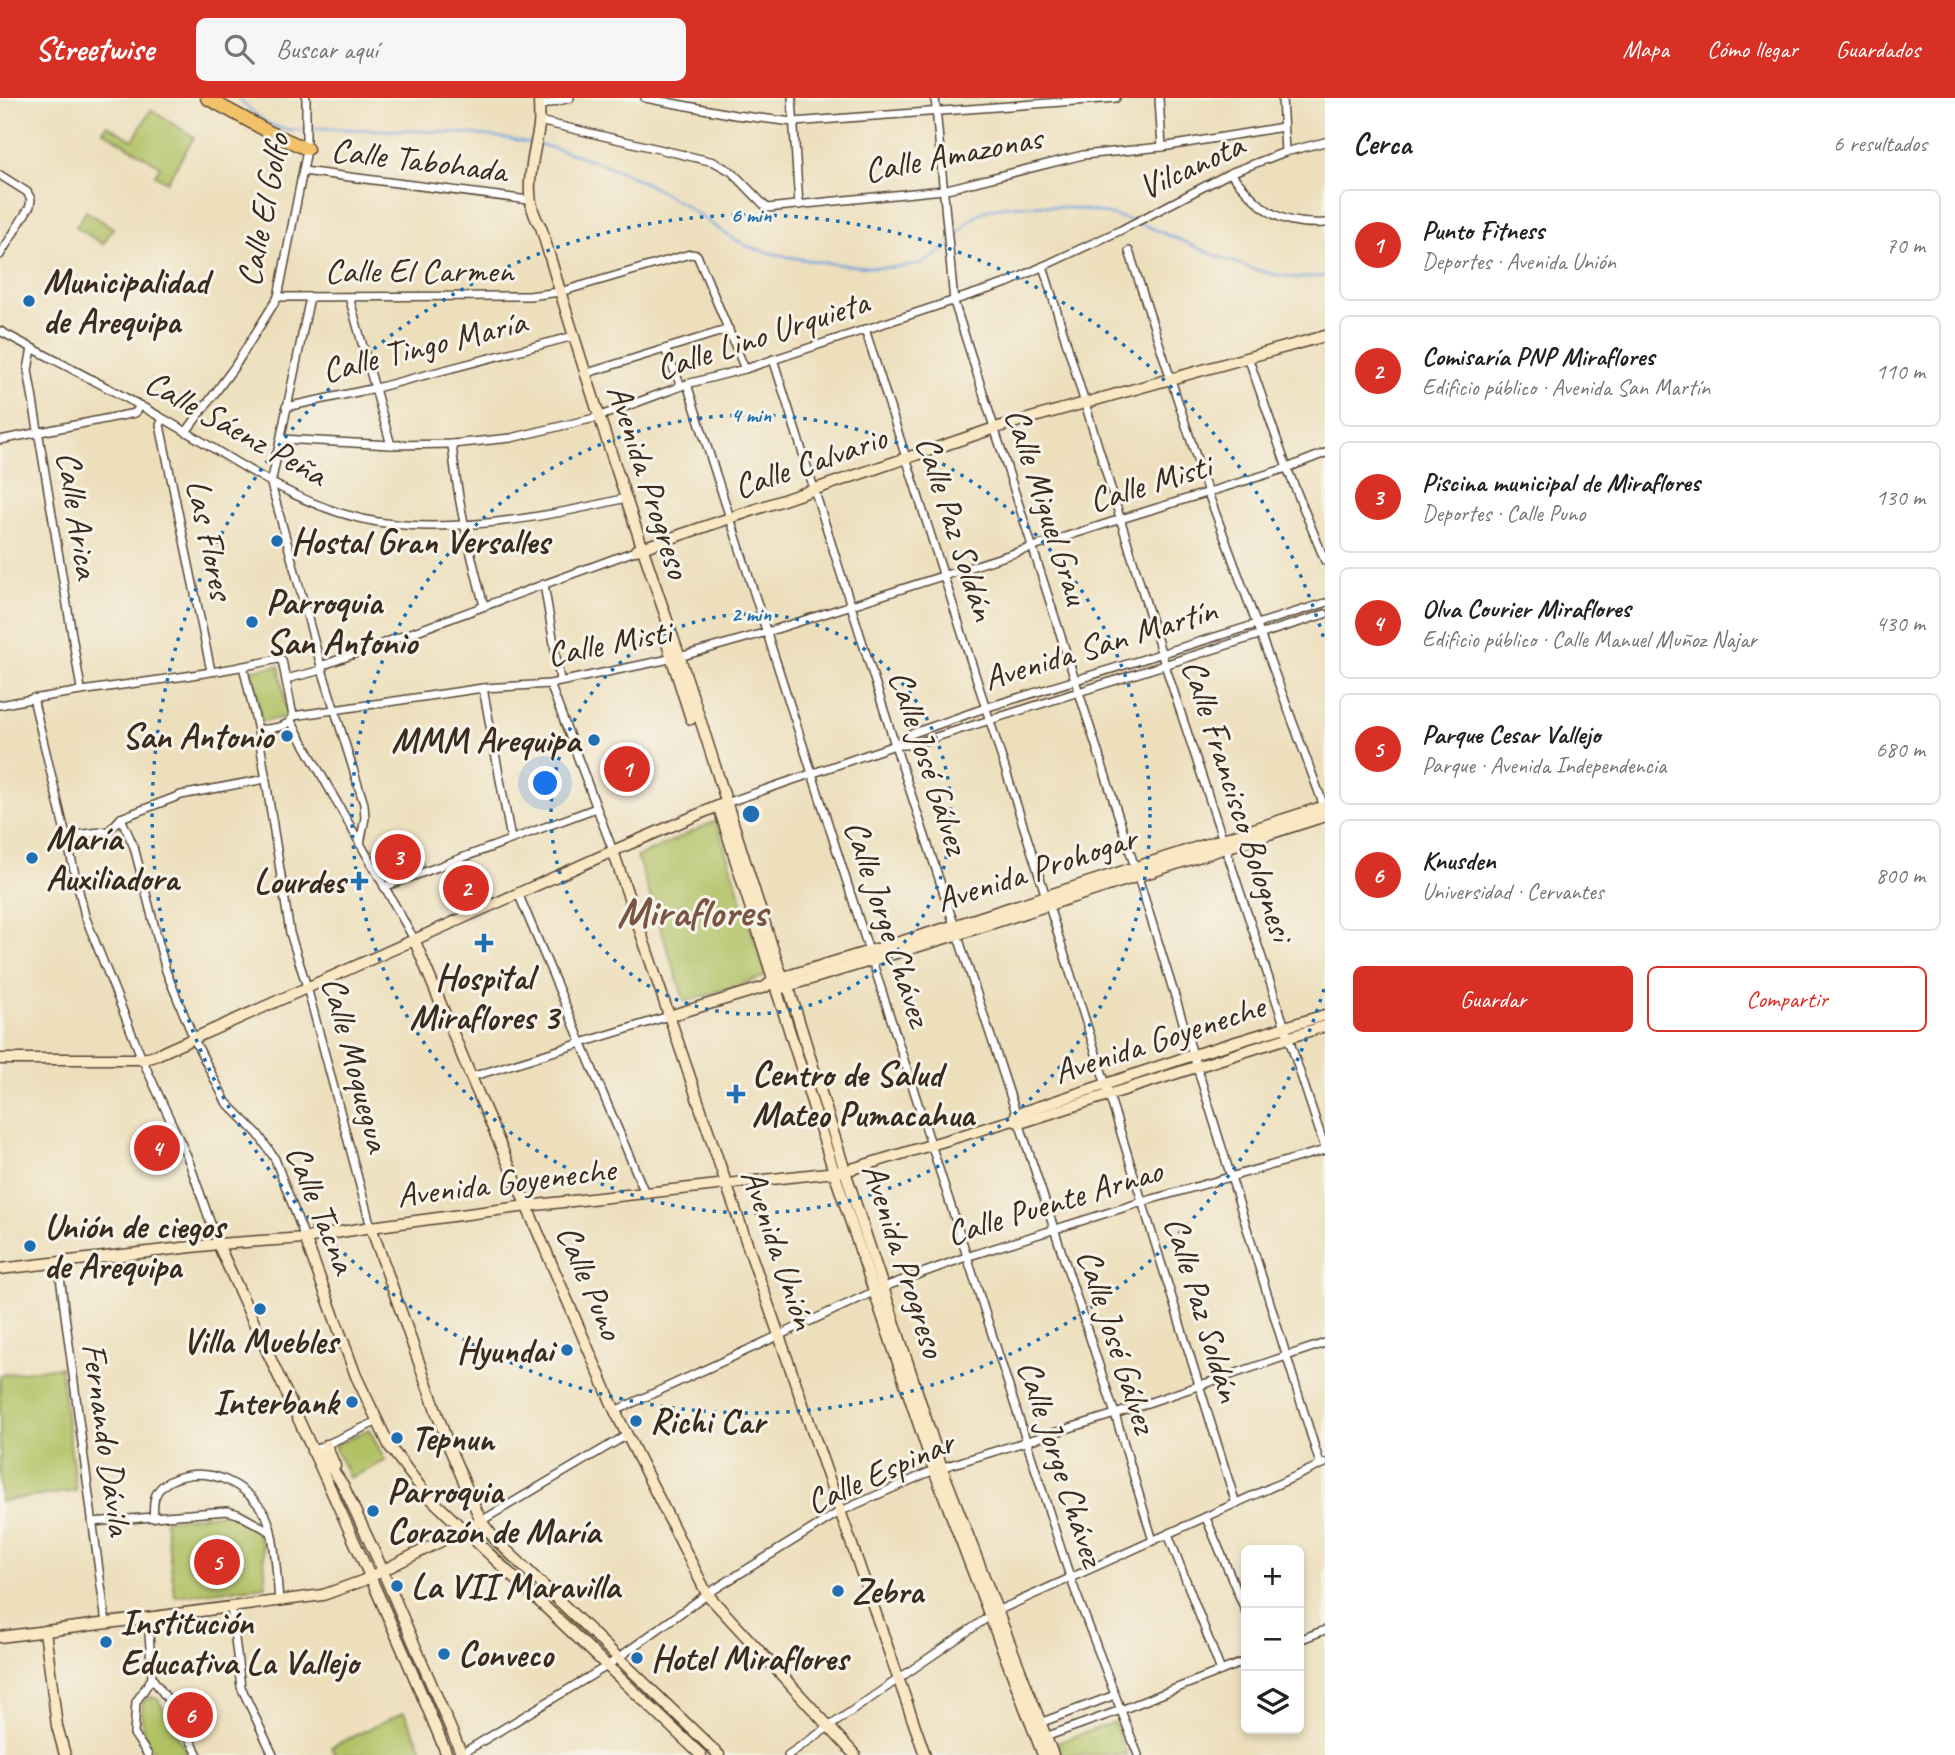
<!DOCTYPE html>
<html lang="es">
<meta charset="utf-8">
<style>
:root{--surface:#fff;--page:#f6f6f6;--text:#222;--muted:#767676;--line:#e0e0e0;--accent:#d93025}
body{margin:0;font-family:Caveat,sans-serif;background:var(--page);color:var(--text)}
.controls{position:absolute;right:21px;bottom:21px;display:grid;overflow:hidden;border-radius:10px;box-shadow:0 4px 10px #0003}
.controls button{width:63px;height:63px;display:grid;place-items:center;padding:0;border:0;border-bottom:2px solid var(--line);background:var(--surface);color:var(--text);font:35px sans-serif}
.you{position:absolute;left:546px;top:686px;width:24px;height:24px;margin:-18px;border:5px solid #fff;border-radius:50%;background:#1a73e8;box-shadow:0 0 0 10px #1a73e833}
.badge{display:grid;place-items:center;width:46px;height:46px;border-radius:50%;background:var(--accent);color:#fff;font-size:23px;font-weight:700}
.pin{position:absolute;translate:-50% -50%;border:4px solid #fff;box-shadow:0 2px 7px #0006}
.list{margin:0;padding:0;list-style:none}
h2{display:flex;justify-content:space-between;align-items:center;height:91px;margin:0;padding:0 28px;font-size:30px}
h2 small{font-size:23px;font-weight:400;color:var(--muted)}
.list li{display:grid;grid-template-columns:46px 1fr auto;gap:21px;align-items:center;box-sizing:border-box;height:112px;margin:0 14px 14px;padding:0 14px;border:2px solid var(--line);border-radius:10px}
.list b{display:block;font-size:26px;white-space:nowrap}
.list p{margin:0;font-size:23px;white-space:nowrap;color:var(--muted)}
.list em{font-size:23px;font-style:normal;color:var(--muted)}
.actions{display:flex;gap:14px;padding:21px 28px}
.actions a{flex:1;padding:16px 0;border:2px solid var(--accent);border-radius:10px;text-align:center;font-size:24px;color:var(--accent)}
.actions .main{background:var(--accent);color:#fff}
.icon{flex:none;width:38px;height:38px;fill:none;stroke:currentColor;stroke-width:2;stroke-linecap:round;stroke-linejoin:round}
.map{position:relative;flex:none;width:1325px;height:1657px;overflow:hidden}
header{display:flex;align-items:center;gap:42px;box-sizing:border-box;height:98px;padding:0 35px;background:var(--accent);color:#fff}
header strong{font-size:33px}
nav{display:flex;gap:38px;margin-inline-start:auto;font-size:24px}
.search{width:490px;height:63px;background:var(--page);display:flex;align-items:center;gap:18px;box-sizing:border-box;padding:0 24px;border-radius:10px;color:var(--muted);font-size:26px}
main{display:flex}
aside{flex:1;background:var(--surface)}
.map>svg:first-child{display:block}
.green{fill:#b0c164;stroke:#767641;stroke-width:2}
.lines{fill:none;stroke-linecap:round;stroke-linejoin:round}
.stream{stroke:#71a0da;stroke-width:2.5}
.street-casing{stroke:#564536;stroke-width:10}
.secondary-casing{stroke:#564536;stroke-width:13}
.primary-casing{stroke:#564536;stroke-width:15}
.street{stroke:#fff;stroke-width:7}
.secondary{stroke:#fae7c3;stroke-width:10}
.primary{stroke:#f2c26a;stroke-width:12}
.ring{fill:none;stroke:#1f6fb2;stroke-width:3.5;stroke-dasharray:3.5 7}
.poi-dot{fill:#1f6fb2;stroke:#f7f3e8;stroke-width:2.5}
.labels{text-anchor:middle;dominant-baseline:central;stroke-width:6;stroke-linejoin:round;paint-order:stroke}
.street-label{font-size:35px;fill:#3b2a1e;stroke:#f7f3e8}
.poi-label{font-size:35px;font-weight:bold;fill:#3b2a1e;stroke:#f7f3e8;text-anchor:start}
.district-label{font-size:42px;font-weight:bold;fill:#795442;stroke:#f7f3e8}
.centre{fill:#1f6fb2;stroke:#f7f3e8;stroke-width:3.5}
.ring-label{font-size:21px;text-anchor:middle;font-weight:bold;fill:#1f6fb2;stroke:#f7f3e8;stroke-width:6;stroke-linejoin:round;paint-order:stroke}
</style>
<header>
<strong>Streetwise</strong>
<div class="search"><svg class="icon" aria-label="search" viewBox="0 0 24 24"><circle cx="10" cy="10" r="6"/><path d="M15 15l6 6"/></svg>Buscar aquí</div>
<nav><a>Mapa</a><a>Cómo llegar</a><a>Guardados</a></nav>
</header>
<main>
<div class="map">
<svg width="1325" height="1657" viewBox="0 0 1325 1657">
<rect width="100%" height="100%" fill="#f7f3e8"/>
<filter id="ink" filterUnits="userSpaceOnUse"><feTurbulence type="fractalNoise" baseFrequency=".0143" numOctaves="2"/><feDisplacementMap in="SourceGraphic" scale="14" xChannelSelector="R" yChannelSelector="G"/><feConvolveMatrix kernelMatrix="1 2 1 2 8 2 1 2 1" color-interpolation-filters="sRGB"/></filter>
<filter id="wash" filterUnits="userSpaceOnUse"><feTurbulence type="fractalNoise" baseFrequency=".00686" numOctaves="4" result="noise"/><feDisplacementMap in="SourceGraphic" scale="28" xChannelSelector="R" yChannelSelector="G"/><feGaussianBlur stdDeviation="1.57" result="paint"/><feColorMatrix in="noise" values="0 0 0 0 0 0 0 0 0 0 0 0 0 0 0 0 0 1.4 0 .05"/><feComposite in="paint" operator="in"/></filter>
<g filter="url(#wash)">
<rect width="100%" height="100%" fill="#eddfbc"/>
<g class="green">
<path d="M151,12L194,39L167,84L155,77L160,68L103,33L107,27L133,42Z"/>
<path d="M86,113L113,130L103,146L76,129Z"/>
<path d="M279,568L288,619L261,623L251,572Z"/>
<path d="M716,723L766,878L685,904L637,759Z"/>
<path d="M403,736L427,767L389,783L371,751Z"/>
<path d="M60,1269L76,1393L0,1403V1277Z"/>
<path d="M369,1331L385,1363L350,1380L334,1348Z"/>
<path d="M224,1415C266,1423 263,1452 266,1488L175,1498L165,1422Z"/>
<path d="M481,1435L605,1556L599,1559L476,1438Z"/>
<path d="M151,1599L158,1601L188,1657H155C143,1640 138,1623 144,1602Z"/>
<path d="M404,1614L425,1657H335L331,1649Z"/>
<path d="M1114,1624L1127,1657H1061L1057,1645Z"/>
</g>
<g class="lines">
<g class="stream">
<path d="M238,0C262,25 279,37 314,30C387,34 462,29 534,46"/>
<path d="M541,47C587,58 633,76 674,101C697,114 727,140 750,149C785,161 878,175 914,167C927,165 936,158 946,149"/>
<path d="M1138,125C1190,144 1242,175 1298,180C1307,180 1316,178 1325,178"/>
<path d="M950,144C959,136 971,118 982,114C1017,100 1097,111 1132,123"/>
</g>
</g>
</g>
<g filter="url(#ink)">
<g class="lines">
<g class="street-casing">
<g id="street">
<path d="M645,0L735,17L793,24L1116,0"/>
<path d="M792,0L799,107"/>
<path d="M935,0L954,204L1138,779L1320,1366"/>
<path d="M1159,0L1162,49"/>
<path d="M1282,0L1285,54"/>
<path d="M539,8L570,0"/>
<path d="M539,23L714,64L732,74L767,110L943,92L1083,57L1162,49L1283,29"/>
<path d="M303,73L529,102"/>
<path d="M1230,75C1261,110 1275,128 1325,125"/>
<path d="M0,77L27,94L31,101L30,108L0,157"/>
<path d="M1129,153L1208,395L1325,711"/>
<path d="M1043,168L1165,567L1325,1050"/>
<path d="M278,199L529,198L560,194L690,156L697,157L745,271"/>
<path d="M310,199L271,386L321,568L364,706L365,720L360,746"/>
<path d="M349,199L391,347"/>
<path d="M865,231L1106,987L1236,1406"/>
<path d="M0,233C54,262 110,290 164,321C234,360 297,411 378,424C453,436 552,418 626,400"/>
<path d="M32,250L28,272L81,591"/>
<path d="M665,251L681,288"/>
<path d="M1248,259L1287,370L1325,463"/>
<path d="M773,261L895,647L1115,1316L1153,1443"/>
<path d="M584,276L729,231"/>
<path d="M687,286L1070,1479L1138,1657"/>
<path d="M286,309L376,290L574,238"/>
<path d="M163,321L160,327L211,573"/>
<path d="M186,334L235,268L278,199L306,57V0"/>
<path d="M281,341L391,347L452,346L511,340L595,320L687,286L745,271L1007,185L1121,132L1230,75L1285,54L1325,44"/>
<path d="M0,342L135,315L140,308"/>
<path d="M452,346C457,402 470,454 484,508"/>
<path d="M544,486L560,582"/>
<path d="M243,568L258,632L290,835L307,889L371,1129"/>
<path d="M321,568L635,453"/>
<path d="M286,581L322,572"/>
<path d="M550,586L613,753"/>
<path d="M483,590L511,741"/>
<path d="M33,600L85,818L142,961L187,1058L218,1146"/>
<path d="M0,607C92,588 186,582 278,561L282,562L293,618C289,631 270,630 258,632"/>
<path d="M293,618L483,590L550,586L679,559L767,534L1121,421L1287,370L1325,355"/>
<path d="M291,623L414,841"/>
<path d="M895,647L908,637L985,610L1325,505"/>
<path d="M726,705L895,647H911L1325,516"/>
<path d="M121,720L134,749L166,873L194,941L226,1004L258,1036L275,1061L305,1140"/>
<path d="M67,738L109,733L121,720L181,697L265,681"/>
<path d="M384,789L596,710"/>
<path d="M518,795L645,1095"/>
<path d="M471,979L669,918"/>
<path d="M58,1164L106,1525"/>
<path d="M615,1313L884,1189L966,1159L1142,1104L1325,1052"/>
<path d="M312,1353L378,1323"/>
<path d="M153,1420C154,1414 153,1405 155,1399C159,1389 165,1385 174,1381C210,1367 247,1386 266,1418C275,1435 277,1482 279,1503"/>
<path d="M1206,1420L1246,1514"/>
<path d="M481,1423L627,1337"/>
<path d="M92,1424L227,1413L238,1416L271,1434"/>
<path d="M1168,1436L1221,1573"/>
<path d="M231,1509L241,1589L273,1657"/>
<path d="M148,1520L152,1580L174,1610L198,1657"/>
<path d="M1299,1542L1325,1532"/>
<path d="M1037,1626L1115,1597"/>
<path d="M1045,1639L1121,1612L1246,1563"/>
<path d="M461,1656L607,1568L707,1496L841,1413L934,1372L1115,1316L1325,1245"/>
<path d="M148,1657L134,1636L136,1604L152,1580"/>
<path d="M788,1657L997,1513L1325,1365"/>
</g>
</g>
<g class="secondary-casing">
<g id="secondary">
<path d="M539,0C539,9 540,19 539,28C534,61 520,99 541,129C583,273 630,415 679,557C714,661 745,766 779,870L791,897L845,1073L942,1370L1053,1657"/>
<path d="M636,452L995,330L1325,238"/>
<path d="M663,533L691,621"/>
<path d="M720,713L834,1074L934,1372L1043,1657"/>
<path d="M613,753L726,1085L925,1657"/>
<path d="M414,841L471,979L615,1313L707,1496L855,1657"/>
<path d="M781,890L959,836L1325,718"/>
<path d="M669,918L765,889L774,882L956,827L1325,708"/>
<path d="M0,961H142L152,959L613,753L725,705"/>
<path d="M1013,1022L1017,1016L1193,957L1325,917"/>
<path d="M371,1129L449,1349L481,1423L494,1440L719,1657"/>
<path d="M305,1140L356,1278L390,1349L425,1395L701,1657"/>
<path d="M218,1146C295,1316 376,1484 447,1657"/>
<path d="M0,1171L218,1146L305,1140L371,1129L527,1108L845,1073L1013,1022L1020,1025L1325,928"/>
<path d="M326,1347L335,1368"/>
<path d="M312,1353L321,1355L343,1387L378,1462L462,1657"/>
<path d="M45,1533L57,1628L65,1657"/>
<path d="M0,1539L323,1497L362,1483L481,1423"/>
</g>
</g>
<g class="primary-casing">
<path id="primary" d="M207,0L269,34L307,51"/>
</g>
<use href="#street" class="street"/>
<use href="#secondary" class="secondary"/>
<use href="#primary" class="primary"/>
</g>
</g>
<g class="ring">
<circle cx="751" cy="716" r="200"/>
<circle cx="751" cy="716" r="399"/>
<path d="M1324 891A599 599 0 1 1 1324 541"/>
</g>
<g class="poi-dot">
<circle cx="29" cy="203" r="7"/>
<circle cx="277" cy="443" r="7"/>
<circle cx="252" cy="524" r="7"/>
<circle cx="287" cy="638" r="7"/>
<circle cx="594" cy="642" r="7"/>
<circle cx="32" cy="760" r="7"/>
<path d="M355.5 772.5h7v7h7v7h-7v7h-7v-7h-7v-7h7z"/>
<path d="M480.5 834.5h7v7h7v7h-7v7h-7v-7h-7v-7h7z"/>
<path d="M732.5 985.5h7v7h7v7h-7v7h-7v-7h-7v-7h7z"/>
<circle cx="30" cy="1148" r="7"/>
<circle cx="260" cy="1211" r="7"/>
<circle cx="567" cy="1252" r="7"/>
<circle cx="352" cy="1304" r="7"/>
<circle cx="636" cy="1323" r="7"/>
<circle cx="397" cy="1340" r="7"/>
<circle cx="373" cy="1413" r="7"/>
<circle cx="397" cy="1488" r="7"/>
<circle cx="838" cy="1493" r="7"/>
<circle cx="106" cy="1544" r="7"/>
<circle cx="444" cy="1556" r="7"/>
<circle cx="637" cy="1560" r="7"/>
</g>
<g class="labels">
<g class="street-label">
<text transform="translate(953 56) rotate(-11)">Calle Amazonas</text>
<text transform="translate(419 62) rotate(7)">Calle Tabohada</text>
<text transform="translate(1191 68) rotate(-25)">Vilcanota</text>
<text transform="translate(263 112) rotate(-79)">Calle El Golfo</text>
<text x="419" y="172">Calle El Carmen</text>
<text transform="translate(762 237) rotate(-18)">Calle Lino Urquieta</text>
<text transform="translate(424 248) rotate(-14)">Calle Tingo María</text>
<text transform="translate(236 330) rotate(29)">Calle Sáenz Peña</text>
<text transform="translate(810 364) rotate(-19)">Calle Calvario</text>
<text transform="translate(649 383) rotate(72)">Avenida Progreso</text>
<text transform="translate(1150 385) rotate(-17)">Calle Misti</text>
<text transform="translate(1047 408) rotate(72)">Calle Miguel Grau</text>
<text transform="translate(78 417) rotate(81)">Calle Arica</text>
<text transform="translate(956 430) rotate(72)">Calle Paz Soldán</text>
<text transform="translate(210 441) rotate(78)">Las Flores</text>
<text transform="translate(609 545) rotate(-11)">Calle Misti</text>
<text transform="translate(1100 546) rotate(-17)">Avenida San Martín</text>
<text transform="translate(929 664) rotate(72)">Calle José Gálvez</text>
<text transform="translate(1238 702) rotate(72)">Calle Francisco Bolognesi</text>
<text transform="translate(1036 771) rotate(-18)">Avenida Prohogar</text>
<text transform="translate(888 825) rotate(72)">Calle Jorge Chávez</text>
<text transform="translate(1159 941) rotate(-18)">Avenida Goyeneche</text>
<text transform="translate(356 966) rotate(75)">Calle Moquegua</text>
<text transform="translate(506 1084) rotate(-7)">Avenida Goyeneche</text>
<text transform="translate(1054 1104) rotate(-17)">Calle Puente Arnao</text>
<text transform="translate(321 1111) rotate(68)">Calle Tacna</text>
<text transform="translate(779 1151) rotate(71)">Avenida Unión</text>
<text transform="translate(904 1162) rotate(72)">Avenida Progreso</text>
<text transform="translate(590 1184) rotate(67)">Calle Puno</text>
<text transform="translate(1203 1211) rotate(73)">Calle Paz Soldán</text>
<text transform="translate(1117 1243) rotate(72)">Calle José Gálvez</text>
<text transform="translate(107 1341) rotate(82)">Fernando Dávila</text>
<text transform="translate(1061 1365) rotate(72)">Calle Jorge Chávez</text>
<text transform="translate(880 1374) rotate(-24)">Calle Espinar</text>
</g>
<g class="poi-label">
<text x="43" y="183">Municipalidad<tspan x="43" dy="40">de Arequipa</tspan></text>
<text x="291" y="443">Hostal Gran Versalles</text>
<text x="266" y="504">Parroquia<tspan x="266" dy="40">San Antonio</tspan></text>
<text x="273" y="638" text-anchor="end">San Antonio</text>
<text x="580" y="642" text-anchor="end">MMM Arequipa</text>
<text x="46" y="740">María<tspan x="46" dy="40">Auxiliadora</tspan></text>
<text x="345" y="783" text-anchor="end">Lourdes</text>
<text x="484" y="879" text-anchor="middle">Hospital<tspan x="484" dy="40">Miraflores 3</tspan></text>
<text x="752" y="976">Centro de Salud<tspan x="752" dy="40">Mateo Pumacahua</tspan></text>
<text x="44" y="1128">Unión de ciegos<tspan x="44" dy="40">de Arequipa</tspan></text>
<text x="260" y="1243" text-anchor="middle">Villa Muebles</text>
<text x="553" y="1252" text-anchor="end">Hyundai</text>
<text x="338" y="1304" text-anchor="end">Interbank</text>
<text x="650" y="1323">Richi Car</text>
<text x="411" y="1340">Tepnun</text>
<text x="387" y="1393">Parroquia<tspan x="387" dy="40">Corazón de María</tspan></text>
<text x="411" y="1488">La VII Maravilla</text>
<text x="852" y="1493">Zebra</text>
<text x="120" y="1524">Institución<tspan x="120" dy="40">Educativa La Vallejo</tspan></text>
<text x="458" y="1556">Conveco</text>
<text x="651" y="1560">Hotel Miraflores</text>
</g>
<g class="district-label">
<text x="692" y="814">Miraflores</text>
</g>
</g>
<circle cx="751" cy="716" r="10" class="centre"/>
<g class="ring-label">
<text x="751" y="124">6 min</text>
<text x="751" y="324">4 min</text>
<text x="751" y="523">2 min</text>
</g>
</svg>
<div class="controls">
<button>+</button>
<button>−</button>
<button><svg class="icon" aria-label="layers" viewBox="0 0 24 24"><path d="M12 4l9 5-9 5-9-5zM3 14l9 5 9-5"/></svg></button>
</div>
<div class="you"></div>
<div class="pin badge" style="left:627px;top:671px">1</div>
<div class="pin badge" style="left:466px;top:790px">2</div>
<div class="pin badge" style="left:398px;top:759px">3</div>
<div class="pin badge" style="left:157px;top:1050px">4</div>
<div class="pin badge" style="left:217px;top:1464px">5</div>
<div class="pin badge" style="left:190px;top:1617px">6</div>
</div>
<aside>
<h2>Cerca<small>6 resultados</small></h2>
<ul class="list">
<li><span class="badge">1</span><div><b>Punto Fitness</b><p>Deportes · Avenida Unión</p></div><em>70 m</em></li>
<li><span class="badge">2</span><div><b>Comisaría PNP Miraflores</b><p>Edificio público · Avenida San Martín</p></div><em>110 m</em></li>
<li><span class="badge">3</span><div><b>Piscina municipal de Miraflores</b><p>Deportes · Calle Puno</p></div><em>130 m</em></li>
<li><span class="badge">4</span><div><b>Olva Courier Miraflores</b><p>Edificio público · Calle Manuel Muñoz Najar</p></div><em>430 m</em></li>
<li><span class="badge">5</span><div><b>Parque Cesar Vallejo</b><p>Parque · Avenida Independencia</p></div><em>680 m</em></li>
<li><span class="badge">6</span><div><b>Knusden</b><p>Universidad · Cervantes</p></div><em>800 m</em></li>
</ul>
<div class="actions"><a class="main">Guardar</a><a>Compartir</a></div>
</aside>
</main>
